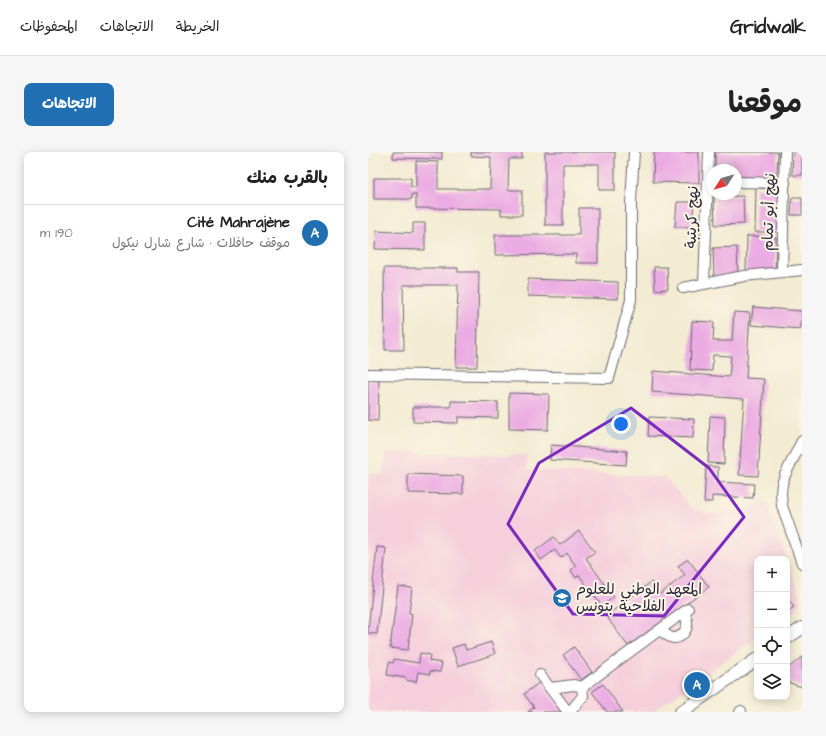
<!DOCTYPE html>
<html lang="ar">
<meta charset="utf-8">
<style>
:root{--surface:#fff;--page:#f6f6f6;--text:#222;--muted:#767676;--line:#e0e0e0;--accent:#1f6fb2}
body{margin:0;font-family:"Architects Daughter","Playpen Sans Arabic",sans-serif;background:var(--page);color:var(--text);direction:rtl}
.controls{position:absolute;right:12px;bottom:12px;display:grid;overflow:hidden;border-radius:8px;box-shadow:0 2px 10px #0003}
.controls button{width:36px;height:36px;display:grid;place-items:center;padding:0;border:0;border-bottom:1px solid var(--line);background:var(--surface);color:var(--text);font:20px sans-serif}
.compass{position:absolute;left:338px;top:12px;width:36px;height:36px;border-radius:50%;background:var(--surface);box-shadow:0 2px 10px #0003;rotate:234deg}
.you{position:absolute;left:253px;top:272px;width:14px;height:14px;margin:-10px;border:3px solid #fff;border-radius:50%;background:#1a73e8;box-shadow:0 0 0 6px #1a73e833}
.badge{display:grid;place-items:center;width:26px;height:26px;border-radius:50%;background:var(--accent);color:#fff;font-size:13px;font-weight:700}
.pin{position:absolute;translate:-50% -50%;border:2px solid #fff;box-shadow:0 1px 4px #0006}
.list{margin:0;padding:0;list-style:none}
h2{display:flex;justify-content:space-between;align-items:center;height:52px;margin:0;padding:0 16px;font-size:17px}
h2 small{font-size:13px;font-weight:400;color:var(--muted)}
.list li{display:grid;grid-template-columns:26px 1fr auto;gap:12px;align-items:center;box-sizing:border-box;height:56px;padding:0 16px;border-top:1px solid var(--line)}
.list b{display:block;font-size:15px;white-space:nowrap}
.list p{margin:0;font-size:13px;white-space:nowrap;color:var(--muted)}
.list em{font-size:13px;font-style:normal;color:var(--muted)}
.icon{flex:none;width:22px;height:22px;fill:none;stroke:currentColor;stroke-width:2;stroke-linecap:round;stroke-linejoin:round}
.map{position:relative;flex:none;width:434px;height:560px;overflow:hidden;direction:ltr;border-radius:8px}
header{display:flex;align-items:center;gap:24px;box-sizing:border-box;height:56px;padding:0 20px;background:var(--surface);border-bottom:1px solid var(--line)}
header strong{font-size:19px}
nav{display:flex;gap:22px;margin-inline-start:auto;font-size:14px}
.intro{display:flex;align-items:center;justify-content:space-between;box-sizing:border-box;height:96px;padding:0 24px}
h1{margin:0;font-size:28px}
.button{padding:10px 18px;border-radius:8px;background:var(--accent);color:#fff;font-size:14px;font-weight:700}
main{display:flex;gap:24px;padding:0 24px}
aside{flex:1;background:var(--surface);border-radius:8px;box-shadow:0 2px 10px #0003}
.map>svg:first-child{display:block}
.built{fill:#f5cfdb}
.building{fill:#ebabe3}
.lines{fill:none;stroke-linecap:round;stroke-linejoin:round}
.minor-casing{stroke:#6b6870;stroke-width:12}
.major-casing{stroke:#6b6870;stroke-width:14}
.minor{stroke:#fff;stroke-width:10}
.major{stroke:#fff;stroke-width:12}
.marked{fill:none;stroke:#7b2cbf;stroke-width:3;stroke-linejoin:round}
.labels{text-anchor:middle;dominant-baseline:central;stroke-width:4;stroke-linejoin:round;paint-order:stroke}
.street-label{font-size:15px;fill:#22223b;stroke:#fcf5e5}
.poi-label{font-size:15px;fill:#22223b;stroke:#fcf5e5;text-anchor:start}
</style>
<header>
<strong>Gridwalk</strong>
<nav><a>الخريطة</a><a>الاتجاهات</a><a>المحفوظات</a></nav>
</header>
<div class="intro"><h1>موقعنا</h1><a class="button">الاتجاهات</a></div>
<main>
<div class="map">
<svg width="434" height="560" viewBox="0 0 434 560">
<rect width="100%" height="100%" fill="#fcf5e5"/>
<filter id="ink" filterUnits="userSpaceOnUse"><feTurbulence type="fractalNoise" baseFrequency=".025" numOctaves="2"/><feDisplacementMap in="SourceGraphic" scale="8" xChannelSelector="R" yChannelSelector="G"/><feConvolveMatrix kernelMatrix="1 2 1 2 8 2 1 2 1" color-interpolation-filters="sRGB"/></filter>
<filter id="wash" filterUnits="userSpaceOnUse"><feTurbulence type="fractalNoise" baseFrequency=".012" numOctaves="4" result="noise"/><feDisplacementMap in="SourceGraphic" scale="16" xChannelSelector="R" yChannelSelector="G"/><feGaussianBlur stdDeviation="0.9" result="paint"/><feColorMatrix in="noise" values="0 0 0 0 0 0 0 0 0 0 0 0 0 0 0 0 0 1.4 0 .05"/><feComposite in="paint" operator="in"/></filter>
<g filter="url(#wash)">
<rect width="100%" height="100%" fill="#f3ebd2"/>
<g class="built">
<path d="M18,300L159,303V318L297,325L323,356L340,362L370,359L398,350L419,407H389V486L284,560H0V321L14,323Z"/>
<path d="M419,407L432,442V451L429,458L419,465Z"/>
</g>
<g id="blocks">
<g class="building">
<path d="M25,0H74V7L25,6Z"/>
<path d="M103,0H154V7H141L140,38H154V63H133V57L48,56V42H44V47H6V26H43V35H48V9L70,10V37H122L123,5L103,4Z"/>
<path d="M177,0H247V38H231V12H195V73H177Z"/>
<path d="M286,0H331V31L285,30Z"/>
<path d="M347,0H410L409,26L368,25V18H347Z"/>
<path d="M425,0H434V23H424Z"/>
<path d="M388,36L411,37L410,80H387Z"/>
<path d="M375,44L376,72L347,73L346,45Z"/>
<path d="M424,46H434V63H423Z"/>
<path d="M309,50H326L324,75H307Z"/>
<path d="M211,56H230V111H208V102L127,103V83H211Z"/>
<path d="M45,71H57V98L7,97L8,79L45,81Z"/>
<path d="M379,84L408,85L407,121L378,120Z"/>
<path d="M369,95L370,123L346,124L345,96Z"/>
<path d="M286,115H299L300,137L287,138Z"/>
<path d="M16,116H90V120H111L109,215H88L90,133H35L36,198H17Z"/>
<path d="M160,127L250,130V147L160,144Z"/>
<path d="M385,155L434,159V172H433L432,177L383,173Z"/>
<path d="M366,160L382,161L378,226L396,227L390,324L371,323L376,247L284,240L285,219L361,225L363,204L345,203L344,219L322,218L324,169L346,170L345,189H364Z"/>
<path d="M0,228L11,229L10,269L0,268Z"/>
<path d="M141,241L181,242L180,278L141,277Z"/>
<path d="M83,249L130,250V266L90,265V271L45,270V255H83Z"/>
<path d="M342,264L357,265L356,312L340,311Z"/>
<path d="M281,265L326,267L325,286L280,284Z"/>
<path d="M183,293L259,299L258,313L182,308Z"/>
<path d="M338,314L350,315V330L386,332L385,346L344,344V350H336Z"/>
<path d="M40,322L95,324V342L40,341Z"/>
<path d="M211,379L227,400L218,406L246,445L234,454L211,423L208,426L203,418L208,414L199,401L193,406L187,398L173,408L167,399L186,385L192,393Z"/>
<path d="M9,395L18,396L9,482L0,481V478Z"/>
<path d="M320,407L341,435L260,494L238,464L283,430L292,442L317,423L310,414Z"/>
<path d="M30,434L44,436L41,461L44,462L40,498L22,496Z"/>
<path d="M419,446L426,455L419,460Z"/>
<path d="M123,490L127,502L90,514L84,496L96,492L98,498Z"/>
<path d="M206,495L224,520L213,528L195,503Z"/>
<path d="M52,501L62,503L61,509L74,511L72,520L62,519V522L50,520L48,530L38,528V526L19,523L21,510L25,511L26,507L51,511Z"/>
<path d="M434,505V535L419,530V517Z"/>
<path d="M172,530L193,560H160L166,555L156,542Z"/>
<path d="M235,532L255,560H239L224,540Z"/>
</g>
</g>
</g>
<g filter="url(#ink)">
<use href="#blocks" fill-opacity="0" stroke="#6b6870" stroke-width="1"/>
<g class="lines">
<g class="minor-casing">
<g id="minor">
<path d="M368,30L417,31"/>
<path d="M414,120L417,0"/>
<path d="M336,132L341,0"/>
<path d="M315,136L376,124L434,118"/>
<path d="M0,222L241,226L263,148V50L266,0"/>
<path d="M434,289L417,323L414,332L413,341L414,354L434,411"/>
<path d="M292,478C296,481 301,486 306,486C314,486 320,477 319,470C319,467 317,463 316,460"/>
<path d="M172,523L200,560"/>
<path d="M214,535L320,457"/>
<path d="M182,536L206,533L214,535L215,544L202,560"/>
<path d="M372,560L373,559"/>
</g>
</g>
<g class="major-casing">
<g id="major">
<path d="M419,486L434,476"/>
<path d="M313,560L389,507"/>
</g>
</g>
<use href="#minor" class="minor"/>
<use href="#major" class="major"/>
</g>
</g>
<path class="marked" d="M263,256L341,316L376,365L296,464L205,462L140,372L171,311Z"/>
<defs>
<g id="university-disc" transform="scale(1)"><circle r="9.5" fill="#1f6fb2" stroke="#fcf5e5"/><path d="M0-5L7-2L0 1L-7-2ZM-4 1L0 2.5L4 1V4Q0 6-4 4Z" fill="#fff"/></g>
</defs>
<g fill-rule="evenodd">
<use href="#university-disc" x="194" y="446"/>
</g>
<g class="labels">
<g class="street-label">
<text transform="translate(401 60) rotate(-88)">نهج أبو تمام</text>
<text transform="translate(324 65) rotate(-88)">نهج كريتبة</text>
</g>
<g class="poi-label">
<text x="208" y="437">المعهد الوطني للعلوم<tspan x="208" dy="17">الفلاحية بتونس</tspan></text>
</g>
</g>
</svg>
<div class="controls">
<button>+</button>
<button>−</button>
<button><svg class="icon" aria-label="locate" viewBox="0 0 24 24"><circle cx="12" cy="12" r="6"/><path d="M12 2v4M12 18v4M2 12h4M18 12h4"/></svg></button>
<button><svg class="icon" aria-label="layers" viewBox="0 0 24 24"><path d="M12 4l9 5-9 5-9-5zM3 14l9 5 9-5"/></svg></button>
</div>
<svg class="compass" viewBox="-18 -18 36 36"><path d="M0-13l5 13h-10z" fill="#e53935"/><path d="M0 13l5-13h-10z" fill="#767676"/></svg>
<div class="you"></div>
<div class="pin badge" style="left:329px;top:533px">A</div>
</div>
<aside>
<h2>بالقرب منك<small></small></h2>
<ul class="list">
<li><span class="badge">A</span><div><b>Cité Mahrajène</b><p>موقف حافلات · شارع شارل نيكول</p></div><em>190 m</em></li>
</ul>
</aside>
</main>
